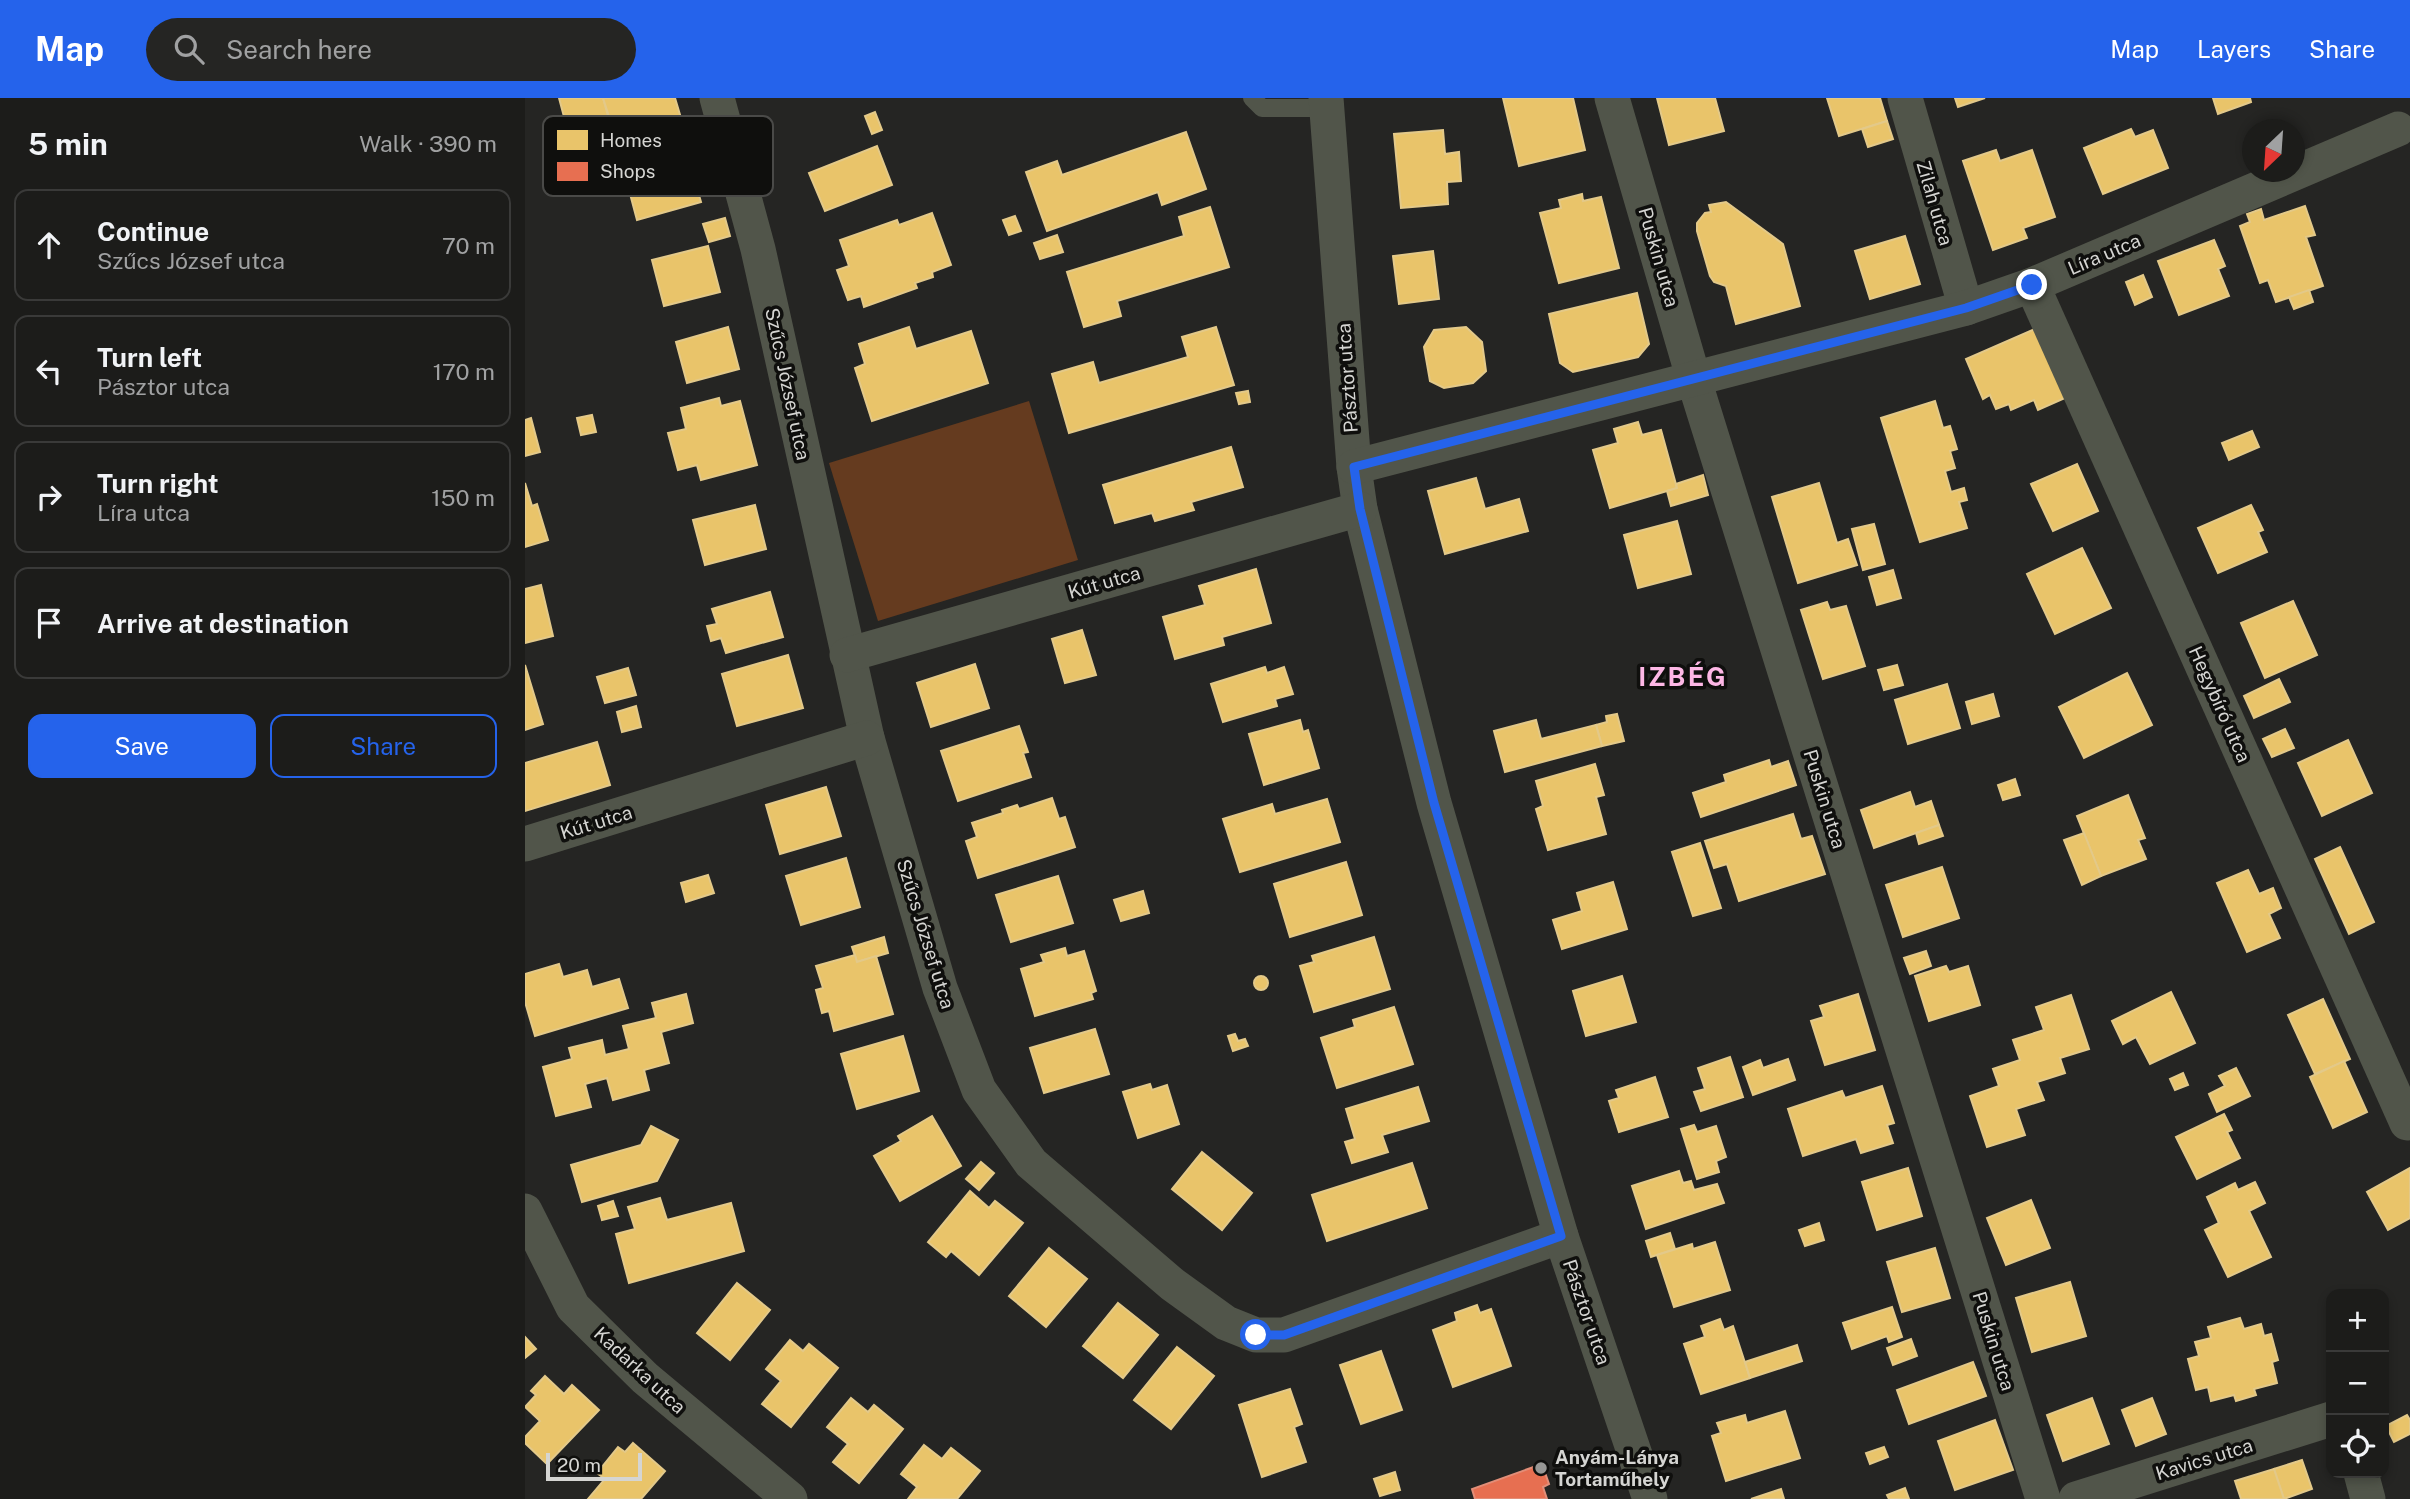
<!DOCTYPE html>
<meta charset="utf-8">
<style>
:root{--surface:#1c1c1a;--page:#252523;--text:#f1f3f6;--muted:#a0a1a2;--line:#3a3a39;--accent:#2563eb}
body{margin:0;font-family:"Public Sans",sans-serif;background:var(--page);color:var(--text)}
.controls{position:absolute;right:21px;bottom:21px;display:grid;overflow:hidden;border-radius:14px;box-shadow:0 4px 10px #0003}
.controls button{width:63px;height:63px;display:grid;place-items:center;padding:0;border:0;border-bottom:2px solid var(--line);background:var(--surface);color:var(--text);font:35px sans-serif}
.compass{position:absolute;left:1717px;top:21px;width:63px;height:63px;border-radius:50%;background:var(--surface);box-shadow:0 4px 10px #0003;rotate:205deg}
.scale{position:absolute;left:21px;bottom:18px;width:96px;box-sizing:border-box;padding-left:7px;border:4px solid #d5d5d2;border-top:0;font-size:19px;line-height:24px;white-space:nowrap;color:#d5d5d2;-webkit-text-stroke:5px #0f0f0d;paint-order:stroke}
.stop{position:absolute;width:21px;height:21px;margin:-16px;border:5px solid #2563eb;border-radius:50%;background:#fff}
.stop.end{background:#2563eb;border-color:#fff;box-shadow:0 2px 7px #0008}
.list{margin:0;padding:0;list-style:none}
h2{display:flex;justify-content:space-between;align-items:center;height:91px;margin:0;padding:0 28px;font-size:30px}
h2 small{font-size:23px;font-weight:400;color:var(--muted)}
.list li{display:grid;grid-template-columns:46px 1fr auto;gap:21px;align-items:center;box-sizing:border-box;height:112px;margin:0 14px 14px;padding:0 14px;border:2px solid var(--line);border-radius:14px}
.list b{display:block;font-size:26px;white-space:nowrap}
.list p{margin:0;font-size:23px;white-space:nowrap;color:var(--muted)}
.list em{font-size:23px;font-style:normal;color:var(--muted)}
.actions{display:flex;gap:14px;padding:21px 28px}
.actions a{flex:1;padding:16px 0;border:2px solid var(--accent);border-radius:14px;text-align:center;font-size:24px;color:var(--accent)}
.actions .main{background:var(--accent);color:#fff}
.icon{flex:none;width:38px;height:38px;fill:none;stroke:currentColor;stroke-width:2;stroke-linecap:round;stroke-linejoin:round}
.map{position:relative;flex:none;width:1885px;height:1401px;overflow:hidden}
header{display:flex;align-items:center;gap:42px;box-sizing:border-box;height:98px;padding:0 35px;background:var(--accent);color:#fff}
header strong{font-size:33px}
nav{display:flex;gap:38px;margin-inline-start:auto;font-size:24px}
.search{width:490px;height:63px;background:var(--page);display:flex;align-items:center;gap:18px;box-sizing:border-box;padding:0 24px;border-radius:38px;color:var(--muted);font-size:26px}
main{display:flex}
aside{flex:1;background:var(--surface)}
.map>svg:first-child{display:block}
.green{fill:#653b1f}
.homes{fill:#e9c46a;stroke:#e3c989;stroke-width:2}
.shops{fill:#e76f51;stroke:#e28e78;stroke-width:2}
.lines{fill:none;stroke-linecap:round;stroke-linejoin:round}
.service{stroke:#51554a;stroke-width:18}
.minor{stroke:#51554a;stroke-width:35}
.route{stroke:#2563eb;stroke-width:9}
.poi-dot{fill:#979795;stroke:#0f0f0d;stroke-width:2.5}
.labels{text-anchor:middle;dominant-baseline:central;stroke-width:7;stroke-linejoin:round;paint-order:stroke}
.street-label{font-size:19px;fill:#d5d5d2;stroke:#0f0f0d}
.poi-label{font-size:19px;font-weight:bold;fill:#d5d5d2;stroke:#0f0f0d;text-anchor:start}
.district-label{font-size:26px;font-weight:bold;letter-spacing:2px;fill:#fdb7e5;stroke:#0f0f0d}
.key{fill:#0f0f0d;stroke:#4a4a48;stroke-width:2}
.key-label{font-size:19px;fill:#d5d5d2}
</style>
<header>
<strong>Map</strong>
<div class="search"><svg class="icon" aria-label="search" viewBox="0 0 24 24"><circle cx="10" cy="10" r="6"/><path d="M15 15l6 6"/></svg>Search here</div>
<nav><a>Map</a><a>Layers</a><a>Share</a></nav>
</header>
<main>
<aside>
<h2>5 min<small>Walk · 390 m</small></h2>
<ul class="list">
<li><svg class="icon" aria-label="ahead" viewBox="0 0 24 24"><path d="M12 20V5M6 11l6-6 6 6"/></svg><div><b>Continue</b><p>Szűcs József utca</p></div><em>70 m</em></li>
<li><svg class="icon" aria-label="left" viewBox="0 0 24 24"><path d="M17 20v-9H6M10 6l-5 5 5 5"/></svg><div><b>Turn left</b><p>Pásztor utca</p></div><em>170 m</em></li>
<li><svg class="icon" aria-label="right" viewBox="0 0 24 24"><path d="M7 20v-9h11M14 6l5 5-5 5"/></svg><div><b>Turn right</b><p>Líra utca</p></div><em>150 m</em></li>
<li><svg class="icon" aria-label="arrive" viewBox="0 0 24 24"><path d="M6 21V4h12l-3 4 3 4H6"/></svg><div><b>Arrive at destination</b></div></li>
</ul>
<div class="actions"><a class="main">Save</a><a>Share</a></div>
</aside>
<div class="map">
<svg width="1885" height="1401" viewBox="0 0 1885 1401">
<rect width="100%" height="100%" fill="#252523"/>
<path class="green" d="M504,303L553,462L353,523L304,365Z"/>
<g class="homes">
<path d="M34,0H78L83,18L42,30Z"/>
<path d="M78,0H150L156,20L91,40Z"/>
<path d="M978,0H1048L1060,52L994,68Z"/>
<path d="M1132,0H1190L1199,33L1144,47Z"/>
<path d="M1302,0H1355L1362,23L1314,38Z"/>
<path d="M1430,0H1460L1433,9Z"/>
<path d="M1688,0H1725L1726,4L1693,16Z"/>
<path d="M350,14L357,32L347,36L340,18Z"/>
<path d="M1362,23L1368,41L1343,49L1337,31Z"/>
<path d="M1606,31L1610,39L1628,32L1643,70L1578,96L1559,50Z"/>
<path d="M918,32L920,56L934,54L936,83L922,84L923,106L876,110L869,36Z"/>
<path d="M661,34L681,91L637,107L633,94L522,133L501,74L532,63L537,77Z"/>
<path d="M352,48L367,87L300,113L284,75Z"/>
<path d="M1471,52L1475,63L1507,52L1530,119L1498,130L1502,140L1468,152L1438,63Z"/>
<path d="M163,59L176,104L112,122L100,77Z"/>
<path d="M1057,96L1058,103L1076,99L1094,170L1034,185L1015,115L1036,110L1034,102Z"/>
<path d="M1201,104L1258,146L1275,208L1211,226L1201,188L1189,184L1185,178L1172,133V125L1180,115L1186,114L1184,107Z"/>
<path d="M1780,108L1790,137L1781,139L1798,188L1751,204L1743,182L1735,185L1715,128L1725,124L1722,116L1736,111L1739,122Z"/>
<path d="M685,109L704,169L592,203L596,218L559,229L542,174L659,138L654,119Z"/>
<path d="M407,115L426,167L407,174L408,179L390,185L392,190L339,209L336,198L323,202L312,172L324,168L315,142L372,122L374,127Z"/>
<path d="M490,118L496,133L484,137L478,122Z"/>
<path d="M200,120L205,138L184,144L178,126Z"/>
<path d="M532,137L538,154L515,161L509,145Z"/>
<path d="M1380,138L1395,186L1345,201L1330,153Z"/>
<path d="M1689,142L1700,168L1693,171L1704,198L1654,217L1633,163Z"/>
<path d="M183,148L195,194L139,208L127,162Z"/>
<path d="M908,153L914,201L874,206L868,158Z"/>
<path d="M1618,177L1627,199L1610,207L1601,184Z"/>
<path d="M1784,192L1788,204L1769,211L1764,199Z"/>
<path d="M1112,195L1124,246L1113,259L1048,274L1035,265L1024,216Z"/>
<path d="M203,229L214,271L162,285L151,244Z"/>
<path d="M384,229L391,251L446,233L463,285L347,323L330,270L340,266L334,246Z"/>
<path d="M691,229L709,287L544,335L527,276L568,264L574,285L663,259L657,239Z"/>
<path d="M941,229L957,244L961,273L948,285L919,290L905,283L899,249L909,232Z"/>
<path d="M1510,231L1540,300L1513,312L1509,302L1486,312L1484,306L1471,311L1465,297L1458,301L1441,261Z"/>
<path d="M723,293L725,304L714,306L711,295Z"/>
<path d="M194,300L196,308L215,303L232,367L176,382L172,367L153,372L143,335L161,331L156,310Z"/>
<path d="M1410,303L1418,330L1425,328L1432,351L1425,353L1430,370L1420,373L1426,394L1439,390L1442,402L1434,404L1442,430L1395,444L1356,320Z"/>
<path d="M67,317L71,334L56,337L52,320Z"/>
<path d="M6,320L15,354L0,358V322Z"/>
<path d="M1113,324L1117,337L1136,332L1152,390L1085,410L1068,352L1093,345L1089,331Z"/>
<path d="M1727,333L1734,349L1704,362L1697,345Z"/>
<path d="M706,349L718,389L666,404L669,412L630,423L627,415L590,425L578,387Z"/>
<path d="M1552,366L1573,413L1528,433L1506,386Z"/>
<path d="M1178,377L1183,397L1146,408L1142,393L1152,390L1151,386Z"/>
<path d="M951,380L960,411L994,401L1003,433L920,456L903,393Z"/>
<path d="M0,385L7,408L12,406L23,442L0,449Z"/>
<path d="M1294,385L1312,445L1323,441L1332,467L1273,485L1247,399Z"/>
<path d="M230,407L241,451L180,467L168,422Z"/>
<path d="M1726,407L1738,432L1733,434L1742,454L1693,475L1673,430Z"/>
<path d="M1152,423L1166,476L1113,490L1099,437Z"/>
<path d="M1349,426L1360,466L1338,472L1327,431Z"/>
<path d="M1557,450L1586,510L1530,536L1502,476Z"/>
<path d="M731,471L746,525L697,539L699,547L650,561L638,519L680,507L674,488Z"/>
<path d="M1368,472L1376,500L1352,507L1344,479Z"/>
<path d="M16,487L28,538L0,545V491Z"/>
<path d="M245,494L258,539L201,555L196,540L186,543L182,528L192,526L187,511Z"/>
<path d="M1768,503L1792,557L1740,580L1716,525Z"/>
<path d="M1302,504L1305,512L1321,508L1340,568L1298,581L1276,512Z"/>
<path d="M557,532L571,577L540,585L527,541Z"/>
<path d="M263,557L278,610L212,628L197,576Z"/>
<path d="M450,566L464,610L406,629L392,585Z"/>
<path d="M0,567L18,626L0,632Z"/>
<path d="M1372,567L1378,587L1359,592L1353,572Z"/>
<path d="M740,569L742,575L759,569L768,596L750,601L752,608L698,624L686,586Z"/>
<path d="M103,570L111,597L80,605L72,579Z"/>
<path d="M1602,575L1627,627L1559,660L1534,609Z"/>
<path d="M1754,581L1765,604L1729,620L1719,598Z"/>
<path d="M1422,586L1435,630L1383,646L1370,602Z"/>
<path d="M1468,596L1474,618L1447,626L1441,604Z"/>
<path d="M111,608L116,629L97,634L92,614Z"/>
<path d="M1092,616L1099,643L1077,648L1071,627L1082,624L1081,618Z"/>
<path d="M775,622L778,634L783,632L794,670L739,687L724,636Z"/>
<path d="M1011,622L1016,641L1071,627L1077,648L980,674L969,633Z"/>
<path d="M494,628L503,654L498,655L506,679L433,703L416,653Z"/>
<path d="M1760,631L1769,650L1747,659L1738,641Z"/>
<path d="M1823,642L1847,695L1797,718L1773,665Z"/>
<path d="M72,644L85,687L0,713V665Z"/>
<path d="M1244,662L1246,669L1263,663L1271,687L1176,719L1168,695L1201,684L1199,677Z"/>
<path d="M1070,666L1079,697L1071,699L1081,736L1023,752L1011,711L1018,708L1011,683Z"/>
<path d="M1490,681L1495,697L1478,702L1473,687Z"/>
<path d="M301,689L316,738L255,756L241,707Z"/>
<path d="M1385,694L1390,709L1406,703L1414,727L1349,750L1336,712Z"/>
<path d="M1603,697L1620,740L1613,742L1621,761L1576,778L1552,718Z"/>
<path d="M527,700L534,721L540,719L550,749L453,780L441,743L452,739L447,725L478,715L477,712L492,707L494,711Z"/>
<path d="M802,701L815,744L715,774L698,721L747,706L750,716Z"/>
<path d="M1268,716L1276,741L1287,738L1300,776L1214,803L1202,766L1189,770L1180,743Z"/>
<path d="M1414,727L1418,738L1394,746L1391,735Z"/>
<path d="M1559,735L1576,778L1557,787L1539,742Z"/>
<path d="M1175,745L1196,810L1168,818L1147,754Z"/>
<path d="M1815,749L1849,824L1824,836L1790,761Z"/>
<path d="M321,760L335,809L276,827L261,778Z"/>
<path d="M821,764L837,817L765,839L749,786Z"/>
<path d="M1417,769L1434,820L1378,839L1361,787Z"/>
<path d="M1723,772L1734,796L1748,790L1756,810L1744,816L1755,840L1722,854L1692,785Z"/>
<path d="M183,777L189,795L161,804L156,785Z"/>
<path d="M533,778L548,825L486,844L471,797Z"/>
<path d="M1088,784L1102,831L1037,851L1028,822L1057,813L1052,795Z"/>
<path d="M618,793L624,815L596,823L589,802Z"/>
<path d="M359,839L363,855L332,864L327,849Z"/>
<path d="M849,839L865,891L789,914L775,868L789,864L787,858Z"/>
<path d="M540,850L542,858L559,853L571,893L566,895L568,901L510,918L496,871L519,864L516,857Z"/>
<path d="M1401,853L1406,868L1385,876L1379,860Z"/>
<path d="M330,857L332,864L351,858L368,916L309,933L304,913L297,915L291,892L298,890L291,868Z"/>
<path d="M34,866L38,879L62,872L67,889L94,881L103,910L10,938L0,904V876Z"/>
<path d="M1421,868L1424,874L1443,868L1455,907L1404,923L1390,878Z"/>
<circle cx="736" cy="885" r="7"/>
<path d="M1097,878L1111,924L1061,938L1048,893Z"/>
<path d="M1646,894L1670,945L1625,966L1611,939L1598,946L1587,923Z"/>
<path d="M161,896L168,925L136,934L144,965L119,972L124,992L88,1002L82,980L60,986L66,1009L31,1018L18,969L47,961L44,950L77,942L80,957L104,951L98,928L131,920L127,905Z"/>
<path d="M1333,896L1350,952L1300,967L1286,923L1299,919L1295,908Z"/>
<path d="M1546,897L1564,951L1535,960L1540,975L1512,984L1519,1002L1491,1011L1500,1037L1462,1049L1445,998L1474,988L1468,971L1495,962L1488,942L1519,932L1511,909Z"/>
<path d="M1798,901L1825,961L1790,976L1763,917Z"/>
<path d="M869,909L888,966L812,990L796,940L830,929L828,922Z"/>
<path d="M570,931L584,976L519,995L505,950Z"/>
<path d="M710,936L713,943L720,941L723,948L708,953L703,938Z"/>
<path d="M378,938L394,993L332,1011L316,956Z"/>
<path d="M1205,959L1218,999L1176,1013L1169,994L1180,991L1173,970Z"/>
<path d="M1263,961L1270,982L1228,997L1218,969L1235,962L1238,970Z"/>
<path d="M1819,963L1842,1014L1808,1030L1785,979Z"/>
<path d="M1711,970L1725,998L1692,1014L1684,996L1700,988L1694,978Z"/>
<path d="M1658,975L1663,987L1650,992L1645,981Z"/>
<path d="M1130,979L1143,1019L1094,1034L1084,1003L1094,1000L1091,992Z"/>
<path d="M625,986L627,992L642,987L654,1026L613,1040L598,994Z"/>
<path d="M1357,988L1369,1025L1362,1027L1368,1045L1336,1055L1331,1041L1278,1058L1263,1011L1317,993L1320,1000Z"/>
<path d="M893,989L904,1023L857,1037L863,1054L827,1065L820,1044L830,1041L821,1011Z"/>
<path d="M1699,1016L1707,1032L1702,1034L1715,1060L1672,1081L1651,1039Z"/>
<path d="M407,1018L436,1068L375,1103L349,1058L376,1043L373,1038Z"/>
<path d="M1169,1027L1172,1034L1191,1028L1201,1059L1191,1063L1194,1074L1172,1081L1156,1031Z"/>
<path d="M126,1028L153,1042L132,1083L57,1104L46,1067L116,1047Z"/>
<path d="M677,1054L727,1095L697,1132L647,1091Z"/>
<path d="M456,1064L469,1075L454,1092L441,1081Z"/>
<path d="M887,1065L902,1110L802,1143L787,1097Z"/>
<path d="M1383,1070L1397,1118L1352,1132L1337,1084Z"/>
<path d="M1885,1070V1120L1863,1132L1842,1094Z"/>
<path d="M1154,1073L1158,1085L1166,1083L1169,1092L1192,1086L1199,1105L1121,1131L1107,1088Z"/>
<path d="M1730,1084L1740,1105L1724,1113L1746,1159L1703,1179L1680,1132L1694,1125L1682,1099L1710,1085L1713,1092Z"/>
<path d="M445,1093L464,1110L470,1103L498,1125L454,1177L426,1153L421,1159L403,1144Z"/>
<path d="M135,1100L142,1122L206,1105L219,1153L104,1185L91,1136L110,1131L103,1109Z"/>
<path d="M1506,1102L1525,1150L1481,1167L1462,1120Z"/>
<path d="M88,1103L93,1118L77,1122L73,1108Z"/>
<path d="M1294,1125L1299,1142L1280,1148L1274,1132Z"/>
<path d="M1145,1135L1150,1151L1126,1159L1121,1143Z"/>
<path d="M1190,1144L1205,1192L1149,1209L1132,1157L1167,1146L1168,1151Z"/>
<path d="M524,1150L562,1181L521,1229L484,1198Z"/>
<path d="M1410,1150L1425,1200L1377,1214L1362,1164Z"/>
<path d="M1545,1184L1561,1238L1507,1254L1491,1200Z"/>
<path d="M212,1185L245,1212L205,1262L172,1235Z"/>
<path d="M593,1205L633,1237L598,1280L558,1248Z"/>
<path d="M952,1207L955,1215L966,1211L986,1268L928,1289L908,1232L932,1223L930,1215Z"/>
<path d="M1367,1209L1377,1239L1364,1244L1362,1238L1327,1251L1318,1225Z"/>
<path d="M1715,1220L1719,1231L1736,1226L1739,1238L1746,1236L1753,1262L1747,1264L1752,1285L1729,1291L1731,1297L1711,1303L1709,1297L1686,1303L1683,1289L1671,1292L1663,1261L1674,1258L1670,1244L1686,1240L1683,1229Z"/>
<path d="M1195,1221L1199,1232L1208,1228L1225,1280L1176,1296L1159,1246L1180,1239L1176,1228Z"/>
<path d="M0,1239L11,1251L0,1260Z"/>
<path d="M1386,1241L1392,1258L1368,1267L1362,1250Z"/>
<path d="M265,1242L278,1253L284,1246L313,1270L266,1329L237,1306L256,1283L241,1271Z"/>
<path d="M1272,1247L1277,1263L1225,1280L1220,1264Z"/>
<path d="M652,1249L689,1278L646,1331L609,1302Z"/>
<path d="M856,1253L877,1312L836,1326L815,1267Z"/>
<path d="M1448,1264L1461,1298L1384,1326L1372,1292Z"/>
<path d="M20,1278L39,1296L47,1287L74,1312L22,1366L0,1345V1339L15,1323L0,1309L11,1297L6,1293Z"/>
<path d="M765,1291L777,1326L769,1329L781,1364L737,1379L714,1307Z"/>
<path d="M326,1300L343,1314L349,1307L378,1331L334,1385L308,1364L323,1346L302,1329Z"/>
<path d="M1567,1300L1584,1346L1538,1363L1522,1317Z"/>
<path d="M1627,1300L1641,1336L1611,1348L1597,1312Z"/>
<path d="M1260,1313L1275,1360L1201,1383L1187,1338L1196,1335L1192,1325L1220,1317L1222,1325Z"/>
<path d="M1882,1317L1885,1322V1336L1869,1344L1861,1328Z"/>
<path d="M1470,1322L1488,1372L1430,1392L1413,1343Z"/>
<path d="M108,1345L140,1373L116,1401H63L80,1381L72,1375L93,1349L100,1354Z"/>
<path d="M399,1347L417,1361L426,1350L455,1373L432,1401H383L392,1389L376,1376Z"/>
<path d="M1359,1349L1363,1359L1345,1366L1341,1355Z"/>
<path d="M1777,1362L1787,1391L1759,1401L1749,1371Z"/>
<path d="M1749,1371L1759,1401H1716L1710,1383Z"/>
<path d="M870,1374L875,1392L855,1398L849,1381Z"/>
<path d="M1380,1390L1384,1401H1364L1362,1397Z"/>
<path d="M1256,1391L1259,1401H1226Z"/>
</g>
<path class="shops" d="M1017,1366L1024,1386L1018,1389L1022,1401H950L947,1391Z"/>
<g class="lines">
<path class="service" d="M727,0L737,10H801"/>
<g class="minor">
<path d="M192,0L233,151L342,640L415,890L454,992L506,1065L647,1186L701,1225L731,1237H759L1036,1138"/>
<path d="M801,0L829,369L835,411L909,705L1036,1138L1125,1401"/>
<path d="M1087,0L1169,282L1518,1401"/>
<path d="M1380,0L1441,210"/>
<path d="M1507,187L1882,1025"/>
<path d="M829,369L1441,210L1507,187L1873,31"/>
<path d="M322,557L835,411"/>
<path d="M0,746L342,640"/>
<path d="M0,1113L48,1209L120,1280L265,1401"/>
<path d="M1836,1375L1843,1401"/>
<path d="M1551,1401L1806,1321"/>
</g>
</g>
<g class="lines">
<path class="route" d="M731,1237H759L1036,1138L909,705L835,411L829,369L1441,210L1507,187"/>
</g>
<circle class="poi-dot" cx="1016" cy="1370" r="7"/>
<g class="labels">
<g class="street-label">
<text transform="translate(1410 105) rotate(74)">Zilah utca</text>
<text transform="translate(1579 156) rotate(-23)">Líra utca</text>
<text transform="translate(1134 159) rotate(74)">Puskin utca</text>
<text transform="translate(822 280) rotate(-94)">Pásztor utca</text>
<text transform="translate(263 286) rotate(78)">Szűcs József utca</text>
<text transform="translate(579 484) rotate(-16)">Kút utca</text>
<text transform="translate(1695 606) rotate(66)">Hegybíró utca</text>
<text transform="translate(1300 701) rotate(73)">Puskin utca</text>
<text transform="translate(71 724) rotate(-17)">Kút utca</text>
<text transform="translate(401 836) rotate(73)">Szűcs József utca</text>
<text transform="translate(1062 1214) rotate(71)">Pásztor utca</text>
<text transform="translate(1469 1243) rotate(73)">Puskin utca</text>
<text transform="translate(115 1272) rotate(43)">Kadarka utca</text>
<text transform="translate(1679 1361) rotate(-17)">Kavics utca</text>
</g>
<g class="poi-label">
<text x="1030" y="1359">Anyám-Lánya<tspan x="1030" dy="22">Tortaműhely</tspan></text>
</g>
<g class="district-label">
<text x="1158" y="578">IZBÉG</text>
</g>
</g>
<rect x="18" y="18" width="230" height="80" rx="10" class="key"/>
<rect x="32" y="32" width="31" height="20" fill="#e9c46a"/>
<rect x="32" y="64" width="31" height="19" fill="#e76f51"/>
<g class="key-label">
<text x="75" y="49">Homes</text>
<text x="75" y="80">Shops</text>
</g>
</svg>
<div class="controls">
<button>+</button>
<button>−</button>
<button><svg class="icon" aria-label="locate" viewBox="0 0 24 24"><circle cx="12" cy="12" r="6"/><path d="M12 2v4M12 18v4M2 12h4M18 12h4"/></svg></button>
</div>
<svg class="compass" viewBox="-18 -18 36 36"><path d="M0-13l5 13h-10z" fill="#e53935"/><path d="M0 13l5-13h-10z" fill="#a0a1a2"/></svg>
<div class="scale">20 m</div>
<div class="stop" style="left:731px;top:1237px"></div>
<div class="stop end" style="left:1507px;top:187px"></div>
</div>
</main>
